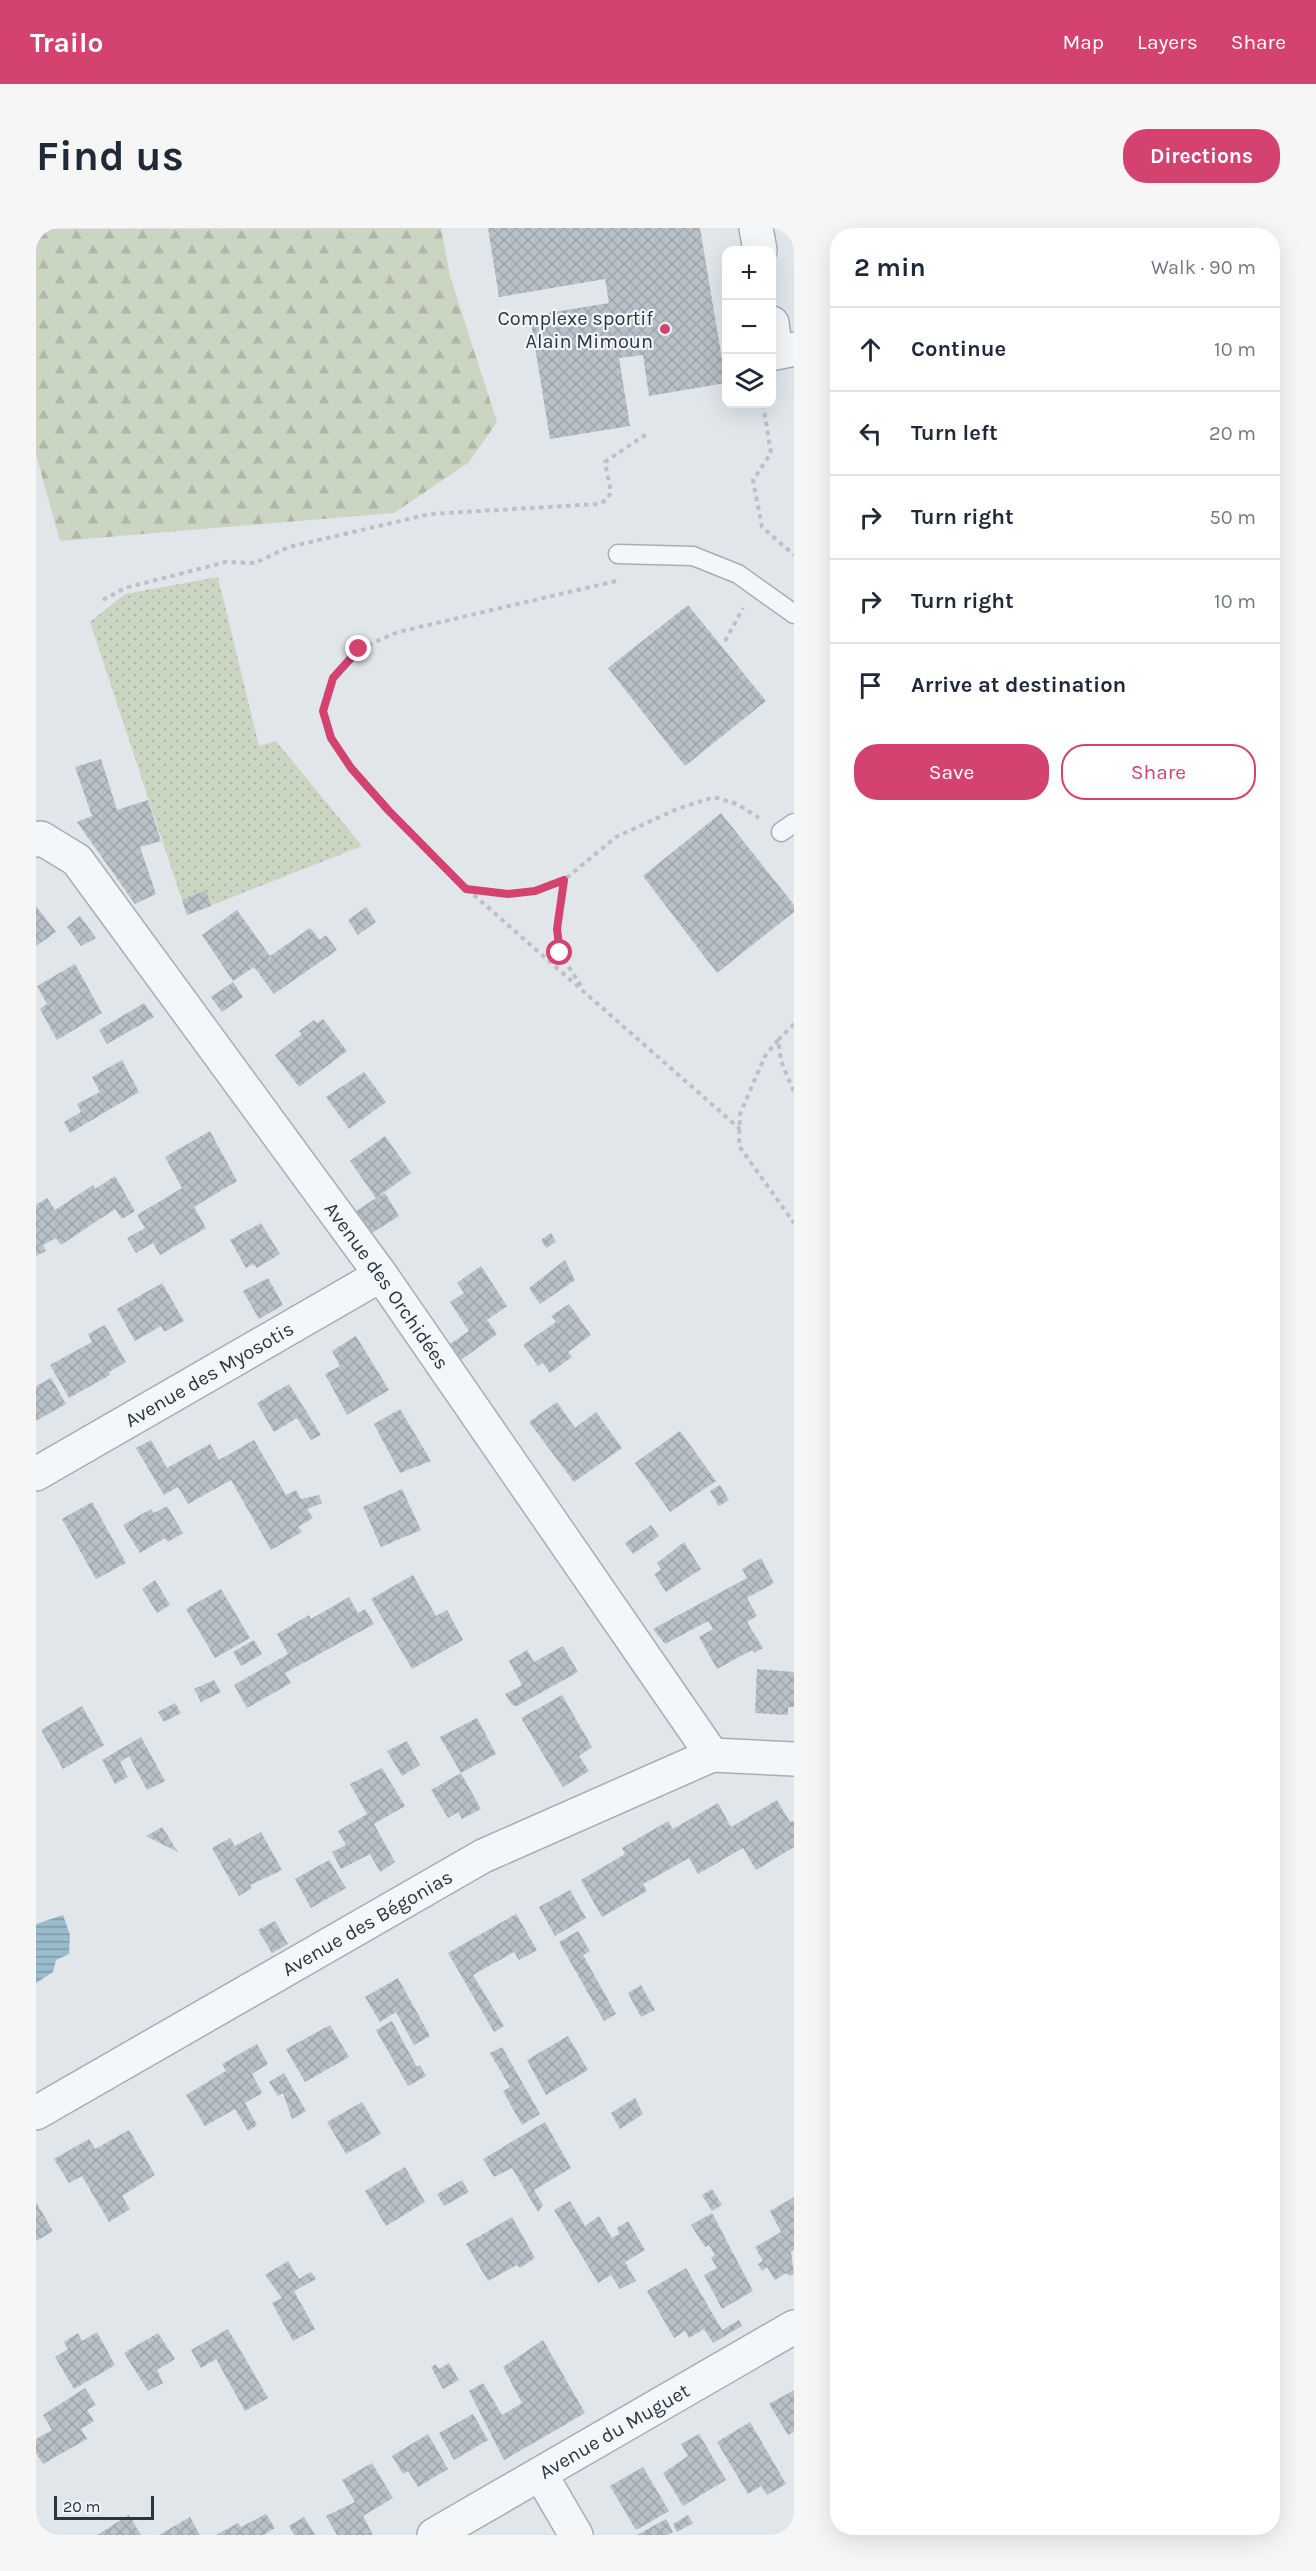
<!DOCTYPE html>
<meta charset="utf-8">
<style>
:root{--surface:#fff;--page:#f6f6f7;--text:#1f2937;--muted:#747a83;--line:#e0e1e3;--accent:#d4426f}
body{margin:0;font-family:Karla,sans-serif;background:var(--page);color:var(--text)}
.controls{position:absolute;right:18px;top:18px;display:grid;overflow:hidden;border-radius:12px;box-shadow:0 6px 24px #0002}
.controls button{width:54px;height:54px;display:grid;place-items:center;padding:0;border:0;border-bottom:2px solid var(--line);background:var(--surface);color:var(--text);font:30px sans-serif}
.scale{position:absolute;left:18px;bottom:15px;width:100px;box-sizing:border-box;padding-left:6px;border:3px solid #293743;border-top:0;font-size:16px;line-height:21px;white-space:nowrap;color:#293743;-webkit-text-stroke:4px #f1f5f8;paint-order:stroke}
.stop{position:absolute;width:18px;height:18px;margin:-14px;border:4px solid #d4426f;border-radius:50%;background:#fff}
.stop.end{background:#d4426f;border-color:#fff;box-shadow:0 2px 6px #0008}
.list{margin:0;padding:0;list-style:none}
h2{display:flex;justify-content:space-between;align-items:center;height:78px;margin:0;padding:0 24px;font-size:26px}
h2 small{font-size:20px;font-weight:400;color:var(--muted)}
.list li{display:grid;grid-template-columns:39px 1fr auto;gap:18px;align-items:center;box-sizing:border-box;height:84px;padding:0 24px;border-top:2px solid var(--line)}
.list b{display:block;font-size:22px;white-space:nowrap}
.list em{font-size:20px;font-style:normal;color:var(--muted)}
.actions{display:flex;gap:12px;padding:18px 24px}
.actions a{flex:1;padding:14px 0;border:2px solid var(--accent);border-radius:24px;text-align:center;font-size:21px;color:var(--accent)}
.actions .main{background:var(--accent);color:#fff}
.icon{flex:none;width:33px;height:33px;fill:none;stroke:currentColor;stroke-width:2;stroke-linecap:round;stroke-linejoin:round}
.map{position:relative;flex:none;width:758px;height:2307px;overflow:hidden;border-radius:24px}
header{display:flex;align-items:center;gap:36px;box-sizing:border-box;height:84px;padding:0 30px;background:var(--accent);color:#fff}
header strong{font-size:28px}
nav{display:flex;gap:33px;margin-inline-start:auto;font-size:21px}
.intro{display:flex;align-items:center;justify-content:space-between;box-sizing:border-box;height:144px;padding:0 36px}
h1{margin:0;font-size:42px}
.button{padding:15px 27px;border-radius:24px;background:var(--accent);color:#fff;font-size:21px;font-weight:700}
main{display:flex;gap:36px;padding:0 36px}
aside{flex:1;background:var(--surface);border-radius:24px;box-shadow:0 6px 24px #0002}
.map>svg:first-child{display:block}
.forest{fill:url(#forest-firs)}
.garden{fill:url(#garden-dots)}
.water{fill:url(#water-rules)}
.building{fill:url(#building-cross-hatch)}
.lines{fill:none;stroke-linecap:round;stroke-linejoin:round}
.service-casing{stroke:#a6aeb5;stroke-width:21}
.minor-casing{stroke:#a6aeb5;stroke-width:36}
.path{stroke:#bbc1c6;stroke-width:4;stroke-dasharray:4.5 4.5;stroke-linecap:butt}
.service{stroke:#f4f7f9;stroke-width:18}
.minor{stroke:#f4f7f9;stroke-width:33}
.route{stroke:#d4426f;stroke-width:8}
.poi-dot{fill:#d4426f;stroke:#f1f5f8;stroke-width:2}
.labels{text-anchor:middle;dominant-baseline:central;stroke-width:4.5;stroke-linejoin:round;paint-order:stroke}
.poi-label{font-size:20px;fill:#293743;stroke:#f1f5f8;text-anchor:end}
.street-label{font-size:20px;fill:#293743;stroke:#f1f5f8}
</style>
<header>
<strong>Trailo</strong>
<nav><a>Map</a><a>Layers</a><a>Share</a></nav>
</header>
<div class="intro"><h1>Find us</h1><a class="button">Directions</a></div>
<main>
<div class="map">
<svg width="758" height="2307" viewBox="0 0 758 2307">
<defs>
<pattern id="forest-firs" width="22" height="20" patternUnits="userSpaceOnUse" patternTransform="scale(1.5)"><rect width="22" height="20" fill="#cad5c2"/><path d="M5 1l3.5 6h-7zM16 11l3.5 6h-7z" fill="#aeb7a8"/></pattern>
<pattern id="garden-dots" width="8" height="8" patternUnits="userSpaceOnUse" patternTransform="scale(1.5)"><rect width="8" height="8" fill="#cad5c2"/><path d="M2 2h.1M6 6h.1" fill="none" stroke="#aeb7a8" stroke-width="1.8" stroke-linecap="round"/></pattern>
<pattern id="water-rules" width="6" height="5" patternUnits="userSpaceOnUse" patternTransform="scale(1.5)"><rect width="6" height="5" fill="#9bbbcc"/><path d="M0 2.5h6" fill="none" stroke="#7e99a7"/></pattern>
<pattern id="building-cross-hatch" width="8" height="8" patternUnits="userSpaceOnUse" patternTransform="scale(1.5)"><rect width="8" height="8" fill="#b8c1c8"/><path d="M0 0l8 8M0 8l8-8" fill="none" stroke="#9ea6ad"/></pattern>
</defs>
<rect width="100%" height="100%" fill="#e1e6eb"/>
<path class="forest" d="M405,0L414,48L461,194L432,235L358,285L24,313L0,227V1Z"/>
<path class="garden" d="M182,349L223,518L240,513L326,618L151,687L54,394L89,366Z"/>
<path class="water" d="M27,1687L34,1707L33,1726L20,1732L17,1744L0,1755V1696Z"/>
<g class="building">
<path d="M452,0H664L690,155L613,168L607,127L583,130L594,198L514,211L494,88L573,75L569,51L463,69Z"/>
<path d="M652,377L730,473L649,538L572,440Z"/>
<path d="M65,531L81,582L112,572L125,613L104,619L120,666L99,676L41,594L56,588L39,539Z"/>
<path d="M685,585L758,677V684L681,745L607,648Z"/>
<path d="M170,662L175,678L151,687L146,672Z"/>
<path d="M0,678L20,704L0,718Z"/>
<path d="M330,679L340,694L322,707L312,692Z"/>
<path d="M201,682L234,728L274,700L284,712L290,707L301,722L238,766L218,739L197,753L166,707Z"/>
<path d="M44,688L60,710L45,718L31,699Z"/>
<path d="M39,736L66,785L21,812L4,781L11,776L1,758Z"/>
<path d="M197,754L207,769L186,784L175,769Z"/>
<path d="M108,775L118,789L71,816L63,802Z"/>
<path d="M287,791L311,823L263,859L239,827L266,806L263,803L278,792L281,795Z"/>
<path d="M86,832L103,864L34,905L28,894L45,884L41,876L64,864L56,849Z"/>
<path d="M328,844L350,874L313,901L290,869Z"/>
<path d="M174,903L201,953L158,979L170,1000L124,1027L117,1015L100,1025L91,1010L109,1000L101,987L146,960L129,929Z"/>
<path d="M349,908L375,945L340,970L349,965L363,988L336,1005L320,983L340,970L314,933Z"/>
<path d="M79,948L99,983L86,991L79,981L25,1017L20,1010L7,1017L10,1023L0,1028V977L11,970L19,982L57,957L59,961Z"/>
<path d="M225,995L244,1026L221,1040L217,1036L210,1040L194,1012Z"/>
<path d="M515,1005L520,1014L510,1020L505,1012Z"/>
<path d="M529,1032L539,1052L504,1076L493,1060Z"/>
<path d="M445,1038L471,1078L451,1092L461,1106L425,1132L414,1116L433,1103L414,1074L428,1065L421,1055Z"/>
<path d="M232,1050L247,1077L223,1091L207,1063Z"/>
<path d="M126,1055L148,1093L128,1104L125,1098L99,1113L81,1081Z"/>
<path d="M533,1076L555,1107L532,1124L536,1129L514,1145L507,1135L502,1138L487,1117L520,1094L515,1088Z"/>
<path d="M69,1097L90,1134L73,1144L74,1147L33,1170L14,1137L56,1114L52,1106Z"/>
<path d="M320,1108L353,1162L311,1187L289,1146L304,1138L296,1123Z"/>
<path d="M15,1150L30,1176L0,1193V1158Z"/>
<path d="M253,1156L285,1207L275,1212L261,1190L238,1204L221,1175Z"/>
<path d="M521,1174L539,1200L560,1184L586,1220L538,1254L493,1194Z"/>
<path d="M364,1181L395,1233L364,1245L338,1196Z"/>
<path d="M644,1203L680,1253L634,1284L599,1235Z"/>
<path d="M115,1212L131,1240L174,1216L183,1232L218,1212L250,1267L260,1262L265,1271L283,1267L286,1275L271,1281L277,1290L262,1299L266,1304L235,1322L195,1252L152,1276L142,1259L128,1267L100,1220Z"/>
<path d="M684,1257L693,1272L683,1278L674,1263Z"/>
<path d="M366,1261L385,1302L345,1319L327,1279Z"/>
<path d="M56,1274L90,1335L60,1351L26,1291Z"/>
<path d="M131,1278L147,1305L132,1314L129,1310L104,1325L87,1297L115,1281L118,1285Z"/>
<path d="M615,1297L623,1308L597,1326L589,1315Z"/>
<path d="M648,1314L665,1341L630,1364L618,1346L625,1342L621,1335Z"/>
<path d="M725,1330L738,1355L711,1370L721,1388L711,1394L727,1420L718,1425L716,1422L681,1441L663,1409L677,1401L672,1393L629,1416L617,1401L711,1350L706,1341Z"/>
<path d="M377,1347L400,1388L411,1382L427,1412L376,1441L335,1371Z"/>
<path d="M119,1352L134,1377L121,1385L106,1361Z"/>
<path d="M185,1361L214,1410L179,1430L150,1381Z"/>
<path d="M313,1369L322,1385L329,1381L338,1396L249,1445L255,1455L211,1480L198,1457L252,1426L241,1406L273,1387L275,1391Z"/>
<path d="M218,1412L226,1426L205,1438L197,1424Z"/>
<path d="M527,1418L542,1444L481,1478L476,1477L469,1466L486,1457L473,1433L491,1422L498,1434Z"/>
<path d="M721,1441L758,1444V1479H752V1487L719,1485Z"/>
<path d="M178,1452L185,1464L165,1474L158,1461Z"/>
<path d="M526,1467L556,1519L543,1528L553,1543L527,1559L485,1490Z"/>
<path d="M139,1475L145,1485L128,1494L122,1484Z"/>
<path d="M46,1478L68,1517L27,1541L5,1502Z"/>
<path d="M441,1490L460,1526L425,1545L404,1509Z"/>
<path d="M105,1509L129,1553L111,1562L93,1528L84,1534L92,1549L79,1556L66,1532Z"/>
<path d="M371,1513L384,1537L366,1548L351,1523Z"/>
<path d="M346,1540L369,1578L338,1596L359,1634L344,1644L334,1626L305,1641L296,1624L310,1617L302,1603L331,1586L314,1556Z"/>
<path d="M425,1545L445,1581L426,1591L422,1584L412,1590L395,1562Z"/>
<path d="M741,1572L754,1594L758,1593V1619L720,1642L707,1620L662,1646L653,1630L607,1656L611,1663L566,1689L545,1652L589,1626L586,1620L632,1593L637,1601L682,1575L695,1599Z"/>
<path d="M126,1599L142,1624L110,1608Z"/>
<path d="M225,1604L246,1642L214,1657L216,1660L203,1668L176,1620L194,1610L199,1618Z"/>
<path d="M293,1632L310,1660L275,1680L259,1651Z"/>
<path d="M534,1662L550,1690L519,1708L503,1679Z"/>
<path d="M480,1686L501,1722L483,1732L478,1724L437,1747L468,1798L458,1804L412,1725Z"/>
<path d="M239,1693L252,1716L236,1725L222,1702Z"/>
<path d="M542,1703L554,1723L547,1727L580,1786L568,1793L523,1714Z"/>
<path d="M362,1750L394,1808L378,1817L360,1784L344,1794L329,1769Z"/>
<path d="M605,1757L619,1782L605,1789L592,1765Z"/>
<path d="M356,1793L381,1839L384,1837L390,1848L372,1858L340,1802Z"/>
<path d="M294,1797L313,1829L269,1854L250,1821Z"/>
<path d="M532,1808L552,1842L510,1867L491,1832Z"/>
<path d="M221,1816L232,1836L216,1846L226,1865L209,1875L221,1897L212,1903L199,1881L169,1898L150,1867L190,1843L186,1836Z"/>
<path d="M466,1819L504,1886L486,1897L467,1863L474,1859L454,1825Z"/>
<path d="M248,1845L270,1883L256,1891L247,1865L242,1868L233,1854Z"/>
<path d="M599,1870L607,1886L584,1901L575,1885Z"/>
<path d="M326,1874L345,1906L310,1926L291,1894Z"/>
<path d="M509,1894L535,1940L498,1962L507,1977L502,1984L476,1940L458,1949L447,1931Z"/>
<path d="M93,1902L119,1947L86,1968L94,1981L73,1994L46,1948L33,1955L18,1931L53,1911L59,1921Z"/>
<path d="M369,1939L389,1974L350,1998L329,1963Z"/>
<path d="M426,1952L433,1964L408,1978L401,1966Z"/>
<path d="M676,1961L686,1977L676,1983L666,1967Z"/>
<path d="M758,1969V2022L755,2024L758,2046L754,2048L750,2045L739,2052L731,2039L726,2043L722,2036L727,2033L719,2019L745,2004L734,1983Z"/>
<path d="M534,1973L549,1998L563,1988L576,2010L583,2006L581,2000L592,1993L609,2022L589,2034L600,2053L584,2061L575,2047L562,2055L518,1982Z"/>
<path d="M0,1974L17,2003L0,2013Z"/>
<path d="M676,1985L717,2063L686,2081L668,2047L681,2040L675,2030L679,2027L673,2017L669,2019L655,1997Z"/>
<path d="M476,1989L499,2030L484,2040L481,2037L452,2053L430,2016Z"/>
<path d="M252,2033L263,2051L275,2044L280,2051L258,2063L279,2101L257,2113L236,2075L246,2070L229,2047Z"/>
<path d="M650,2040L686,2102L703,2092L706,2098L677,2115L668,2101L653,2110L649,2103L638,2110L611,2063Z"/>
<path d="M192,2101L232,2170L209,2183L180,2131L165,2140L155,2122Z"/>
<path d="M61,2104L79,2137L38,2161L19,2129L32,2121L28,2114L42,2105L46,2113Z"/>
<path d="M122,2105L139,2131L121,2142L127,2155L112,2163L88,2125Z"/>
<path d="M507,2112L549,2185L468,2232L433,2163L447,2155L466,2187L486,2175L467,2139Z"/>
<path d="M413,2135L423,2152L407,2161L395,2139L400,2136L403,2141Z"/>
<path d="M49,2160L60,2177L51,2182L58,2193L45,2201L51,2211L7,2236L0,2225V2211L16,2202L7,2187Z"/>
<path d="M758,2162V2204L752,2207L733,2176Z"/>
<path d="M437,2186L452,2212L418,2232L403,2205Z"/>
<path d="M714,2194L750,2256L731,2267L725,2258L712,2266L681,2214Z"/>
<path d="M392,2206L412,2241L382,2259L372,2243L367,2246L356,2228Z"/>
<path d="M663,2206L690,2252L647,2278L627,2245L652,2228L645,2216Z"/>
<path d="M336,2235L357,2270L327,2288L337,2307H301L290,2288L319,2274L306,2252Z"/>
<path d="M607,2239L633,2283L600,2302L574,2258Z"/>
<path d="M230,2286L239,2300L228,2307H180L202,2295L205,2299Z"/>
<path d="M93,2287L105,2307H61Z"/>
<path d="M652,2287L657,2295L641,2304L637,2296Z"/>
<path d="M154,2289L164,2307H123Z"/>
<path d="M268,2289L279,2307H258L253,2298Z"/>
<path d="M630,2291L637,2304L631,2307H601Z"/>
</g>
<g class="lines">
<g class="service-casing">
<g id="service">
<path d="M582,326L657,328L702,346L758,386"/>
<path d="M745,604L758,595"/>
</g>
</g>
<g class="minor-casing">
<g id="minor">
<path d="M720,0L724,22"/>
<path d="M736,95L740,125L758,121"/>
<path id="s1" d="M0,612L5,610L41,632L345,1047L676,1527"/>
<path id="s2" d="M0,1246L345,1047"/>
<path id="s3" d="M0,1885L447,1628L676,1527L758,1531"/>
<path d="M505,2247L540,2307"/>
<path id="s4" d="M398,2307L758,2099"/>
</g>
</g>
<g class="path">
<path d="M727,176L735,225L717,252L726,299L758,327"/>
<path d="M580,353L362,404L323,421L297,450L287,483L295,510L315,540L353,583L430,661L472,666L499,663L528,652L580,609L641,581L678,569L701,576L723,590"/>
<path d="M67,372L89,360L190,334L219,335L253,319L394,286L562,276L571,272L575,264L569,234L612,205"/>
<path d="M689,413L707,380"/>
<path d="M528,652L521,701L524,725L547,761"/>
<path d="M431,661L704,901"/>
<path d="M758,796L742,812L745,833L758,864"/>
<path d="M742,812L729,828L704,886L703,918L758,995"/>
</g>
<use href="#service" class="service"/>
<use href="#minor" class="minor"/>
</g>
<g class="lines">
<path class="route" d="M323,421L297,450L287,483L295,510L315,540L353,583L430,661L472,666L499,663L528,652L521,701L524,725"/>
</g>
<circle class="poi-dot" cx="629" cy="101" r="6"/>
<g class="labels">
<g class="poi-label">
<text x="617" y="90">Complexe sportif<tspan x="617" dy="23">Alain Mimoun</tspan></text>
</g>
<g class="street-label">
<text stroke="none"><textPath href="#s1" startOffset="574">Avenue des Orchidées</textPath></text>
<text stroke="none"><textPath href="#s2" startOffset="200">Avenue des Myosotis</textPath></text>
<text stroke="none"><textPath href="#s3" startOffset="382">Avenue des Bégonias</textPath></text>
<text stroke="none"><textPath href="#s4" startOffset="208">Avenue du Muguet</textPath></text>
</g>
</g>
</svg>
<div class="controls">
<button>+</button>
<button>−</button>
<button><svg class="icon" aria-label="layers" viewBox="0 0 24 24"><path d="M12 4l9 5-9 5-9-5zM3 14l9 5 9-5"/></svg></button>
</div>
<div class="scale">20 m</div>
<div class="stop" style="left:524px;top:725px"></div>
<div class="stop end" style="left:323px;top:421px"></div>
</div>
<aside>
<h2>2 min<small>Walk · 90 m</small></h2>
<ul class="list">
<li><svg class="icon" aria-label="ahead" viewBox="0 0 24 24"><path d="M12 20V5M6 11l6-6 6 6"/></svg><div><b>Continue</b></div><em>10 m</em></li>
<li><svg class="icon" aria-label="left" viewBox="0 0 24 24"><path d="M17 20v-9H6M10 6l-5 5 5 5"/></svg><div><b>Turn left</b></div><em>20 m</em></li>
<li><svg class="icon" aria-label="right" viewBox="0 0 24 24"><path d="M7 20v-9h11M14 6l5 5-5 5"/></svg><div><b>Turn right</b></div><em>50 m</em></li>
<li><svg class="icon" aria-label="right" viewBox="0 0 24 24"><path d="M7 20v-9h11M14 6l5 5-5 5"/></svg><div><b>Turn right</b></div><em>10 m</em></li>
<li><svg class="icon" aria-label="arrive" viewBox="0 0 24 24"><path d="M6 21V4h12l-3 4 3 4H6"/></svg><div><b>Arrive at destination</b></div></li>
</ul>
<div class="actions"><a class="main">Save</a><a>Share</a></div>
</aside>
</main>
